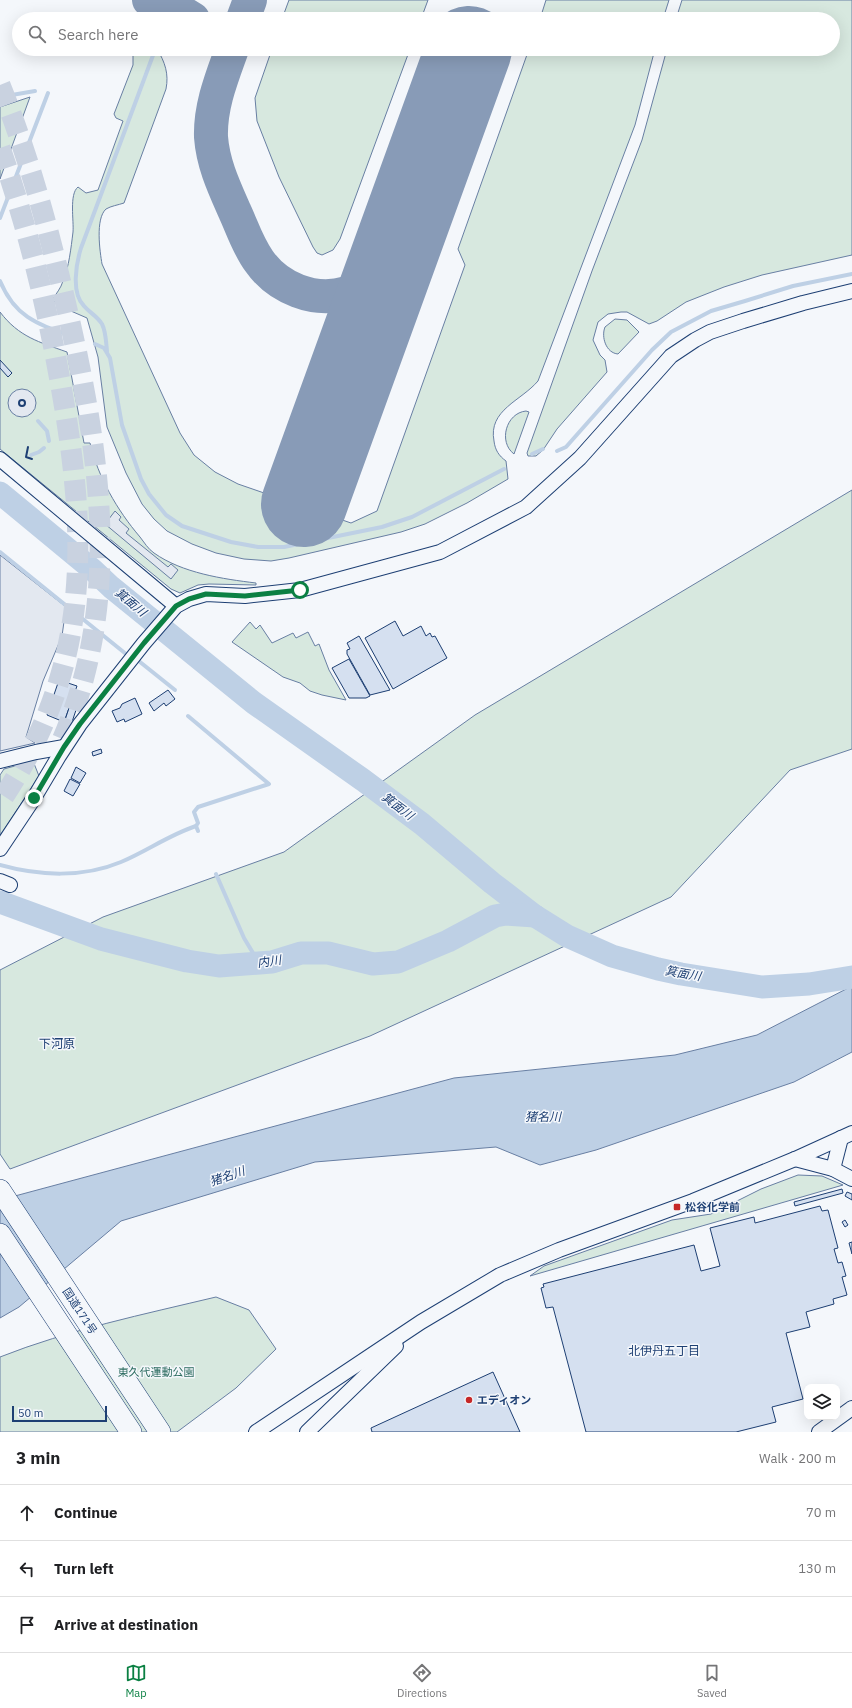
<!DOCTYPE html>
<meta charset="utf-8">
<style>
:root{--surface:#fff;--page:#f2f2f2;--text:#202124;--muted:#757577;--line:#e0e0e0;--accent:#0b8043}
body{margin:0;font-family:"IBM Plex Sans","Noto Sans JP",sans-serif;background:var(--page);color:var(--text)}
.controls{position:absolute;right:12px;bottom:12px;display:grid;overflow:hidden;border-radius:8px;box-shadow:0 4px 16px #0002}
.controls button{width:36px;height:36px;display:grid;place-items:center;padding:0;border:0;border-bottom:1px solid var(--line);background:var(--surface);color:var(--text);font:20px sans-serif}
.scale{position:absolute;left:12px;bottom:10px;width:95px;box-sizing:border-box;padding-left:4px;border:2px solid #1d3f73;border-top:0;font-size:11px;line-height:14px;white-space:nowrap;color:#1d3f73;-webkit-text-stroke:3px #f4f7fb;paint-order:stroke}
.stop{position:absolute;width:12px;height:12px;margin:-9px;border:3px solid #0b8043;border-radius:50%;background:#fff}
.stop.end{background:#0b8043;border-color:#fff;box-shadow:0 1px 4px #0008}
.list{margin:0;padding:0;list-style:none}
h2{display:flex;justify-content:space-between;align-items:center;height:52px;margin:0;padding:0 16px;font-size:17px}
h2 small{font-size:13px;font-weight:400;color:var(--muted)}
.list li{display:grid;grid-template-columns:26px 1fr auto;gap:12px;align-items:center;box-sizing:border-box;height:56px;padding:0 16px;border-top:1px solid var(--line)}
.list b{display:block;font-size:15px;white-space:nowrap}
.list em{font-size:13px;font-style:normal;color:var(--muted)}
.icon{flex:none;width:22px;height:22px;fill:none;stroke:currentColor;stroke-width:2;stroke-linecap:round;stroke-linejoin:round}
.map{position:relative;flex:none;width:852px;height:1432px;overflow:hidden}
.search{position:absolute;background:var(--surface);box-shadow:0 4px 16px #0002;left:12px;right:12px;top:12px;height:44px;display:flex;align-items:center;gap:10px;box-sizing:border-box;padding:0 14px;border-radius:22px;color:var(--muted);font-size:15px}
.sheet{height:220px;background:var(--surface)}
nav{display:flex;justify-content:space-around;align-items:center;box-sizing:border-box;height:56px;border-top:1px solid var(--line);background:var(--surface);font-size:11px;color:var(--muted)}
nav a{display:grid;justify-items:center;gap:2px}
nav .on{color:var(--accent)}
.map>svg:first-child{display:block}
.green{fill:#d7e8df;stroke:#687fa3}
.parking{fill:#e3e8f0;stroke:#687fa3}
.water{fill:#bed0e5;stroke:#687fa3}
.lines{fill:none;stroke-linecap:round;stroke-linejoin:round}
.stream{stroke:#bed0e5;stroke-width:4}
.river{stroke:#bed0e5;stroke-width:23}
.taxiway{stroke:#889bb7;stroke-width:34}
.runway{stroke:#889bb7;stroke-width:86}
.building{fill:#d5e0f0;stroke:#1d3f73}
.highway-tunnel{stroke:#c9d2e0;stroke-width:21;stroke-dasharray:21 10;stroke-linecap:butt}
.minor-casing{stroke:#1d3f73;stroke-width:16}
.highway-casing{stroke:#1d3f73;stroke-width:22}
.minor{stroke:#f4f7fb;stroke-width:14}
.highway{stroke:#f4f7fb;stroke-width:21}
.wall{stroke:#1d3f73;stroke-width:2}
.route{stroke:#0b8043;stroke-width:5}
.poi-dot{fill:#c62828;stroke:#f4f7fb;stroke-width:1.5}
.labels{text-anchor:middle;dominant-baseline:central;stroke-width:3;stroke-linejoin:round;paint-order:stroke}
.poi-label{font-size:11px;font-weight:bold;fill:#1d3f73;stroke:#f4f7fb;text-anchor:start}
.street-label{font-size:11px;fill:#1d3f73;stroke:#f4f7fb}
.park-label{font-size:11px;fill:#2c6c60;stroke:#f4f7fb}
.water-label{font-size:12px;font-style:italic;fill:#1d3f73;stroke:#f4f7fb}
.neighbourhood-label{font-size:12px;fill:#1d3f73;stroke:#f4f7fb}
</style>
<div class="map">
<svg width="852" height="1432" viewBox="0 0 852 1432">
<rect width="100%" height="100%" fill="#f4f7fb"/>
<g class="green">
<path d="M289,0H428L421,19H282Z"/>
<path d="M546,0H669L663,19H540Z"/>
<path d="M682,0H852V255L762,275L724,287L686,302L657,321L649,324L627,312H621L608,314L598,322L593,340L600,355L605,360L607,372L557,429L543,450L536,456H528L527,453L592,271L642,140L667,49H833V19H676Z"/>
<path d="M128,49H157C165,62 169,74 166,89L124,203C118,205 111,206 106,209C95,219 100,252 102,264L180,433L194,455L215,472L238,484L351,523L377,511L465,265L458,249L529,49H655L635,125L538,381C521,401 488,410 494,441C495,450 499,456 506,461L508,479L467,503L425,524L401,532L289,558L271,561L244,559L216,553L192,544L167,531L154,519L142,504L126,473L107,427L98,357L87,318L64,308L52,300C56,294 61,288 63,281C69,267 71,248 73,232C74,221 69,194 78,187L86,193L98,190L123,121L116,118L114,114L133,65V55Z"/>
<path d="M272,49H410L340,239L333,250L322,255L317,253L313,247L279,177L257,121L255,98Z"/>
<path d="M30,97L0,179V107Z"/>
<path d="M0,312C19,337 39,342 67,352L84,443H90C98,477 117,510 140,537C144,542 148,549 154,553C182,573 223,579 256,583V585L209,584L198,585L180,593L171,589L0,449Z"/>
<path d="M615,319L627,320L639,332L618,354C606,353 601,337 605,327Z"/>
<path d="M526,411L529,412L514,454C498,442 506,413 526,411Z"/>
<path d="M852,490V749L790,770L671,897L370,1036L10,1169L0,1154V970L103,917L284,852L475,715Z"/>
<path d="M250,622L256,629L260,625L272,643L293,633L296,638L308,632L315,646L319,644L329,670L346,700L322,695L310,691L300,683L283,677L232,642Z"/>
<path d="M33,761L39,776L0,836V775L4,769Z"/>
<path d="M798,1175L822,1176L843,1185L530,1276L544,1266L672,1220L711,1214L761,1189Z"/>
<path d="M216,1297L249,1310L276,1349L236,1388L177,1432H0V1357C68,1330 145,1314 216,1297Z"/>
</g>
<g class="parking">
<circle cx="22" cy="403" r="14"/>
<path d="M115,511L121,517L119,520L129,529L126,533L168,567L171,564L178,570L171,579L105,524Z"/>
<path d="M0,555L66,607L62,636L43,681L26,737L35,743L0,751Z"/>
</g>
<path class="water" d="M852,986V1052L794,1082L596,1150L540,1165L496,1147L315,1162L121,1221L19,1307L0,1318V1200L454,1078L675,1055L757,1035Z"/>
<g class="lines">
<g class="stream">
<path d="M0,97L35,91"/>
<path d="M0,218L48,93"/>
<path d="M0,281C15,317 37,324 71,336"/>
<path d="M95,344L104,348L110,358L122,425L141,479L149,494L166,515L182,526L231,542L258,547H284L382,527L412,517L504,469"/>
<path d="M107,351C106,342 106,332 102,324C97,316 90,313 84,306C71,293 76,264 81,248L155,50"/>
<path d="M38,421L47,431L49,441"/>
<path d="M557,451L566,447L652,350L671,332L711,311L745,301L793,286L852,274"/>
<path d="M532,454L543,449"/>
<path d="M31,455L39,452L44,448"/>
<path d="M0,552L126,654"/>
<path d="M140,662L175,690"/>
<path d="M188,716L269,784L198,807L194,812L198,823L196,826"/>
<path d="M0,865C39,876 83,878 121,862C147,851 169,835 196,826L198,831"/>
<path d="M216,874L244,938L259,963"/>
</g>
<g class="river">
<path d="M0,493L93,570L111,587L254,703L363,780L422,824L492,883L535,916L567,936L612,956L658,969L681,974L762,987L809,984L852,977"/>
<path d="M0,902L101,939L187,961L219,966L272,962L301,953H328L373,964L398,962L448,941L495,916L506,914L535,916"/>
</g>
<g class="taxiway">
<path d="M149,0L178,10L193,19"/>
<path d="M243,19L250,0"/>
<path d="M232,49C222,77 210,106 211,137C213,164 224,187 235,212C242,227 248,246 259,261C278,288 314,303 347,293C372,285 387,268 398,245"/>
</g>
<path class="runway" d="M304,504L469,49"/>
</g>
<g class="building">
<path d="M0,360L12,373L8,377L0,368Z"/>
<path d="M395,621L403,636L421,626L426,636L430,633L432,637L435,636L447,658L393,689L365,638Z"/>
<path d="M359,636L390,690L370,695L347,654V650L350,649L347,643Z"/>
<path d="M349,659L370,696L366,698H349L332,668Z"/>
<path d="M59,680L77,686L64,722L47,715Z"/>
<path d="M168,690L175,699L166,706L164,703L154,711L149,703Z"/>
<path d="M135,698L142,714L125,722L124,719L117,722L112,711L120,708L122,704Z"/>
<path d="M70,705L77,707L72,722L65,720Z"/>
<path d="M101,749L102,753L93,756L92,752Z"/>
<path d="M76,767L86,773L80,783L71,778Z"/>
<path d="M70,779L80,784L73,796L64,791Z"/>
<path d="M842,1189L843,1193L795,1206L794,1202Z"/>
<path d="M847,1192L852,1194V1200L845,1196Z"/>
<path d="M820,1206L822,1211L828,1210L838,1248L834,1249L838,1263L842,1262L846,1276L842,1277L847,1295L833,1299L834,1304L806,1312L810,1327L786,1333L803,1399L772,1407L776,1422L736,1432H586L553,1307L546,1308L541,1288L544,1287L543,1284L694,1245L701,1271L720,1266L710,1228L754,1217L755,1223Z"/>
<path d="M845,1220L848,1225L845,1227L842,1222Z"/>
<path d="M852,1242V1254L849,1243Z"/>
<path d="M493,1372L520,1432H372L371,1428Z"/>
</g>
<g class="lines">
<g class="highway-tunnel">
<path d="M0,85C29,157 49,230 66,305C102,459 125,613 53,760"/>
<path d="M0,148C26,222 45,298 59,375C88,533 94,664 0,802"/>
</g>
<g class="minor-casing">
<g id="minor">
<path d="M0,459L176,606"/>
<path d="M0,761L36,752L64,747"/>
<path d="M0,849L34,798L59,756L80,724L144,643L176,606L189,599L206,594L245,596L300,590L440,552L526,507L580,458L671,356L695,340L710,332L743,321L803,303L852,291"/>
<path d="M0,881L10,885"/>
<path d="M795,1159L833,1169L852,1179"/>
<path d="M833,1169L841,1138"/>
<path d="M256,1432L421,1322L500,1275L559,1250L693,1201L795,1159L852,1133"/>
<path d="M307,1432L396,1346"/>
<path d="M819,1432L852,1408"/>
</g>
</g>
<g class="highway-casing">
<g id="highway">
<path d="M0,1190L160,1432"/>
<path d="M0,1234L131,1432"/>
</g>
</g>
<use href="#minor" class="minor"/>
<use href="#highway" class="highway"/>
<g class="wall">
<circle cx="22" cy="403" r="3"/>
<path d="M28,447L26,457L32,459"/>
</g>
</g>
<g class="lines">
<path class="route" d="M34,798L64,747L80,724L144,643L176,606L189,599L206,594L245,596L300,590"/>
</g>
<g class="poi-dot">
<rect x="673" y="1203" width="8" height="8" rx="2"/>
<circle cx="469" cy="1400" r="4"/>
</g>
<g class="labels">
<g class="poi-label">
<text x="685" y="1207">松谷化学前</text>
<text x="477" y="1400">エディオン</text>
</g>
<g class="street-label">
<text transform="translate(80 1311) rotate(57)">国道171号</text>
</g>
<g class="park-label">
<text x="156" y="1372">東久代運動公園</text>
</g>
<g class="water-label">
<text transform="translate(131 602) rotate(40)">箕面川</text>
<text transform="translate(398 806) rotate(37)">箕面川</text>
<text transform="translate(269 961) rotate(-8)">内川</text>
<text transform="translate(683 973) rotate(10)">箕面川</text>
<text x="543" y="1116">猪名川</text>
<text transform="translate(227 1176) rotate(-19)">猪名川</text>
</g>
<g class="neighbourhood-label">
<text x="57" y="1043">下河原</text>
<text x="664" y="1350">北伊丹五丁目</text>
</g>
</g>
</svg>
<div class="controls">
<button><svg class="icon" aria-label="layers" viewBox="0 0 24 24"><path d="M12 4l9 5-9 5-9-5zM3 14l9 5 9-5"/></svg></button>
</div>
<div class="scale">50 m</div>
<div class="stop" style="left:300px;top:590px"></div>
<div class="stop end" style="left:34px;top:798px"></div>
<div class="search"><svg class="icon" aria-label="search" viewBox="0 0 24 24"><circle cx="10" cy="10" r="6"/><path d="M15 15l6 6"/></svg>Search here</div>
</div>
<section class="sheet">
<h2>3 min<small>Walk · 200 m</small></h2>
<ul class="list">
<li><svg class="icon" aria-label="ahead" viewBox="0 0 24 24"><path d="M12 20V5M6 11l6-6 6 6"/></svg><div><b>Continue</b></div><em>70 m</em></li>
<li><svg class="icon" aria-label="left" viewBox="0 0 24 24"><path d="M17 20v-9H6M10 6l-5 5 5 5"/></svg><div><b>Turn left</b></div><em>130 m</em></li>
<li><svg class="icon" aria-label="arrive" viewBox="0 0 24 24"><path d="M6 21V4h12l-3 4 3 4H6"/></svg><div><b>Arrive at destination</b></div></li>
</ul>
</section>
<nav>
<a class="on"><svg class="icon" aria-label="map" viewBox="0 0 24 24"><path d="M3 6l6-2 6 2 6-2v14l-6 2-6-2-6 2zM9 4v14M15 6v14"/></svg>Map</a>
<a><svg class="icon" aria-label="directions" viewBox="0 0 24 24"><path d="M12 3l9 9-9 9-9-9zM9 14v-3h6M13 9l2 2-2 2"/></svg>Directions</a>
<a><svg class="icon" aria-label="saved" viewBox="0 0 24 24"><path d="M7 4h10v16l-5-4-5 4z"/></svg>Saved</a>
</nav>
